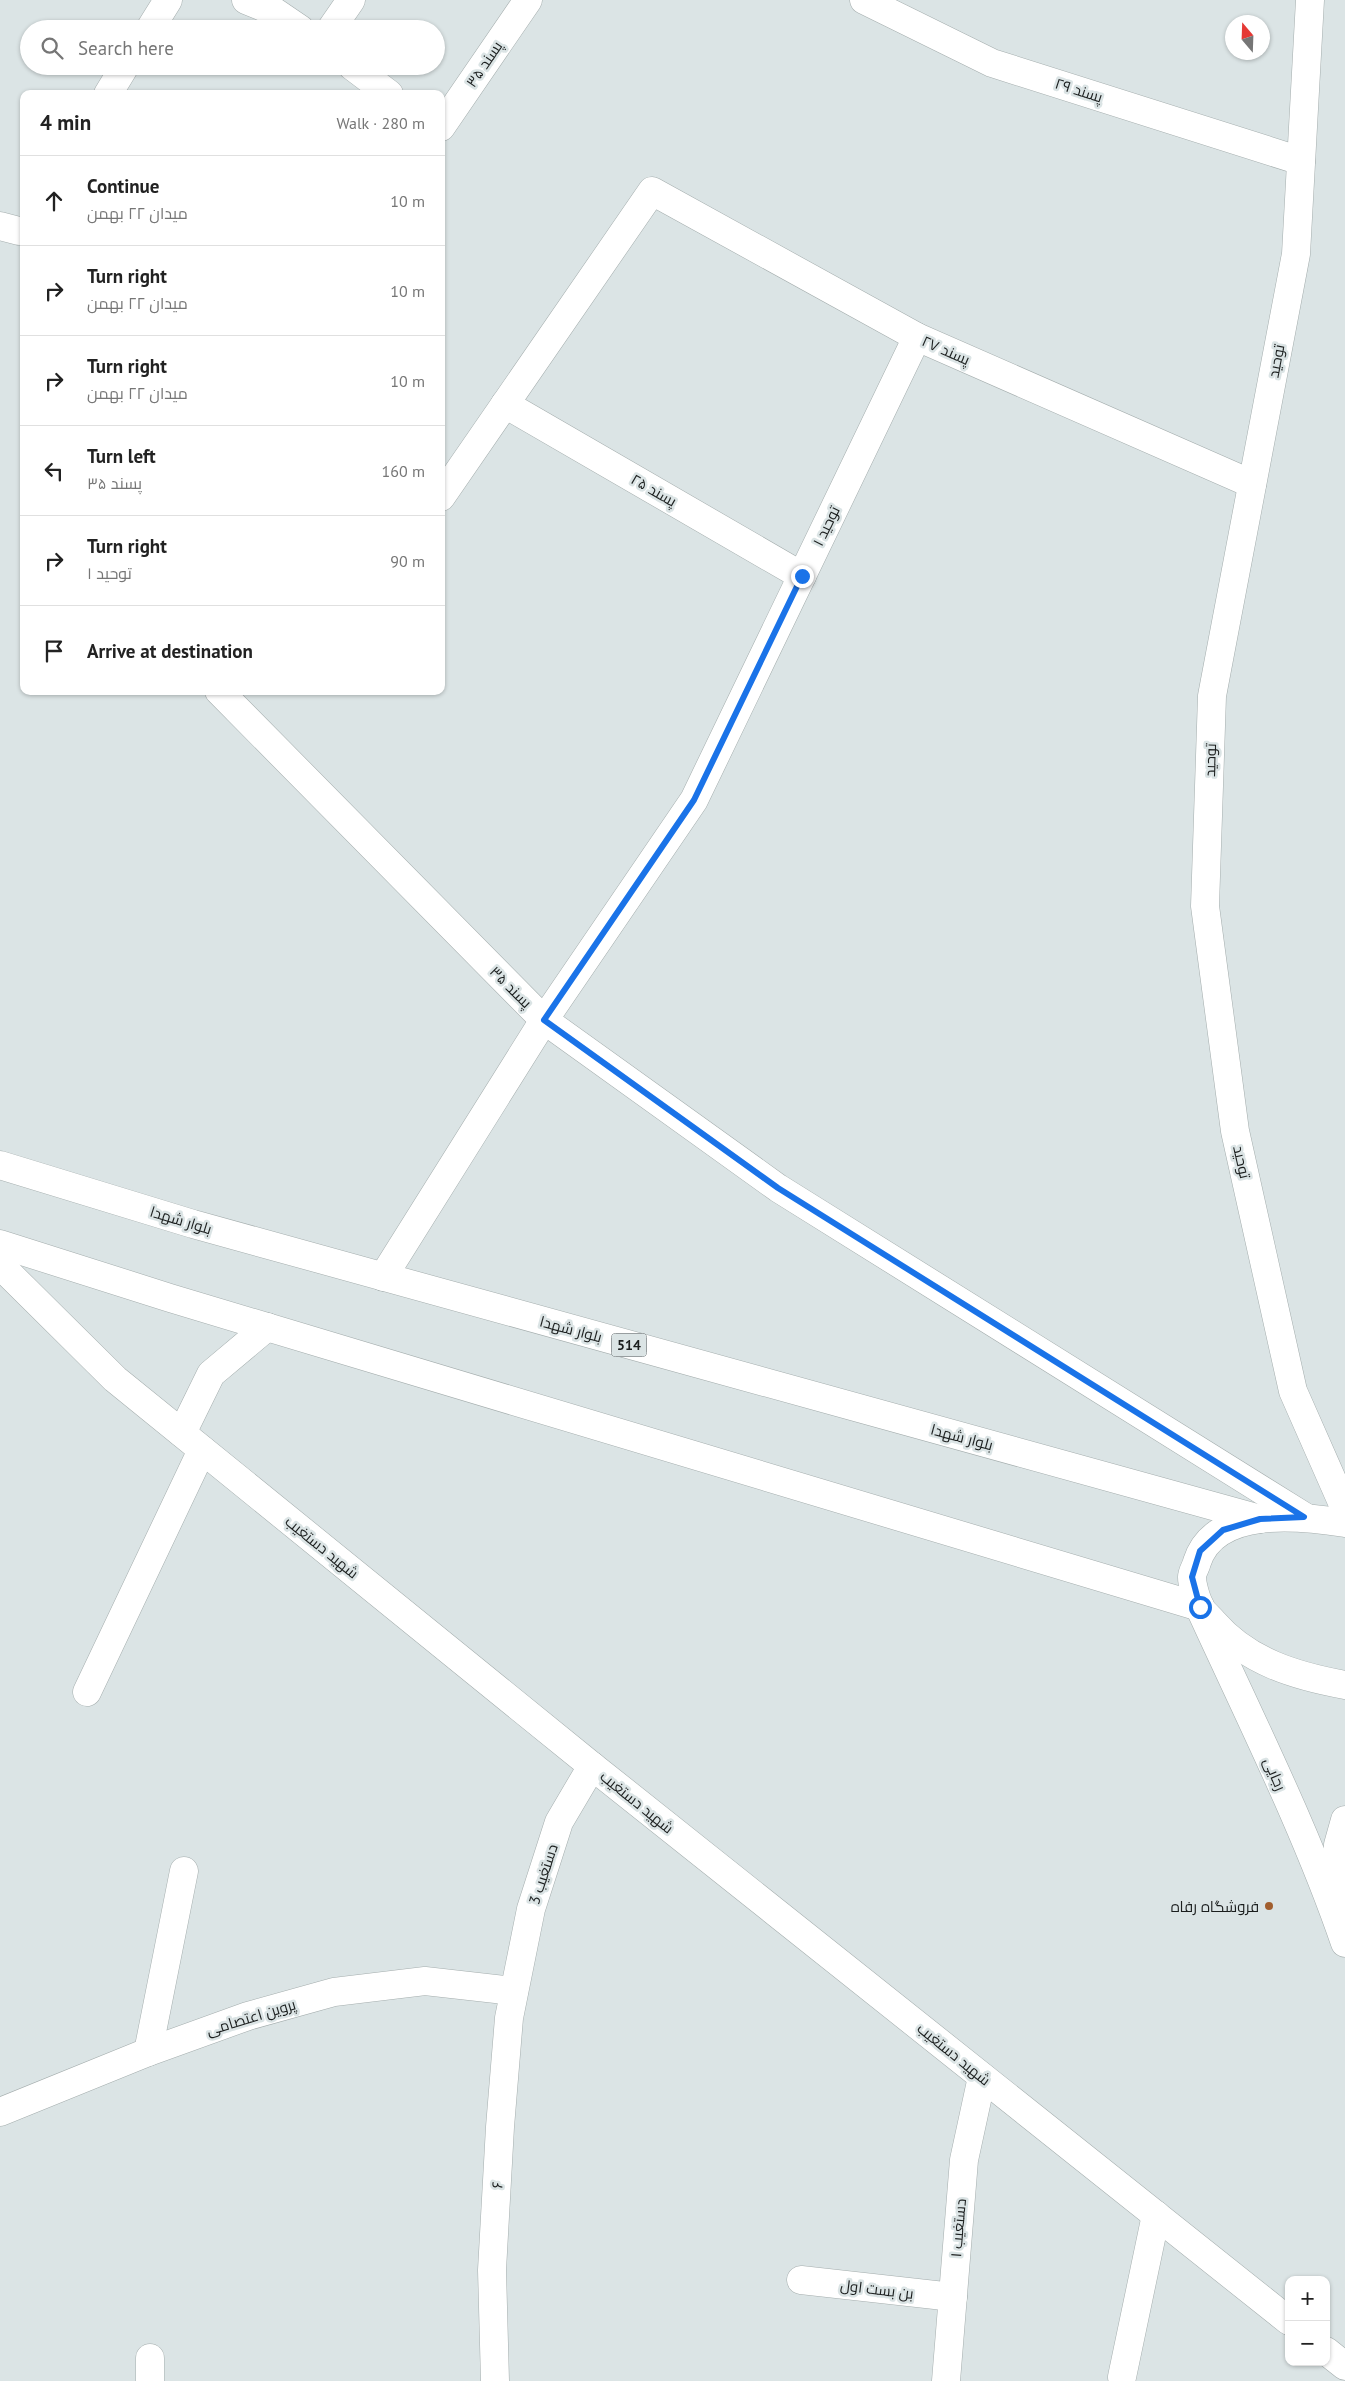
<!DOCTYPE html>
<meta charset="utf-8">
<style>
:root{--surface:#fff;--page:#f2f2f2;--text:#222;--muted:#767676;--line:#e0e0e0}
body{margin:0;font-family:"PT Sans",Cairo,sans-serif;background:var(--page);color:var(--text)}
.controls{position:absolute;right:15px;bottom:15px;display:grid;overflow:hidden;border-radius:10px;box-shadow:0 1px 4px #0004}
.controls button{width:45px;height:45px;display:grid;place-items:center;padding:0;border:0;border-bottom:1px solid var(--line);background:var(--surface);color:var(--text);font:25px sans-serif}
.compass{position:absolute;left:1225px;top:15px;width:45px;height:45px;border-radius:50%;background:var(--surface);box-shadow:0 1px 4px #0004;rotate:341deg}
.stop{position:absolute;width:15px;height:15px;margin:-11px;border:4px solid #1a73e8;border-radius:50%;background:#fff}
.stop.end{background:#1a73e8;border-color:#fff;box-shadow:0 1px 5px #0008}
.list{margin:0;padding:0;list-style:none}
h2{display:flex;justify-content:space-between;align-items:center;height:65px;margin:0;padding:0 20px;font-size:21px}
h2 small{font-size:16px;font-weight:400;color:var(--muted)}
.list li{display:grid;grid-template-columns:32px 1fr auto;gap:15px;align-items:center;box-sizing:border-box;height:90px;padding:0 20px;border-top:1px solid var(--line)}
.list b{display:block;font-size:19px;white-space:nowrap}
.list p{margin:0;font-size:16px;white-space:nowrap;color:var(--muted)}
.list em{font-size:16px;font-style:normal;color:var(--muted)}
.icon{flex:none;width:28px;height:28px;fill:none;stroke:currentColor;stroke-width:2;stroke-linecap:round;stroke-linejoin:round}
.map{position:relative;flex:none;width:1345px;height:2381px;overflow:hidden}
.search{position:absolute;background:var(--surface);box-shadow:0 1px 4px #0004;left:20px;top:20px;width:425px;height:55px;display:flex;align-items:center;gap:12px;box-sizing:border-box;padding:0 18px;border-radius:28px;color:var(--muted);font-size:19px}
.panel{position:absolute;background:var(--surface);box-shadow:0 1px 4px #0004;left:20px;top:90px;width:425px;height:605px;border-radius:10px}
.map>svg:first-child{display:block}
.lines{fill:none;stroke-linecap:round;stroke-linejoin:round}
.minor-casing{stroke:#a4adad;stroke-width:29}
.tertiary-casing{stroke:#a4adad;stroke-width:29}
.secondary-casing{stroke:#a4adad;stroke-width:29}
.primary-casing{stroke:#a4adad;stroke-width:29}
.minor{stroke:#fff;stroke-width:28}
.tertiary{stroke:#fff;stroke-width:28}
.secondary{stroke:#fff;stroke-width:28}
.primary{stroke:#fff;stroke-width:28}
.route{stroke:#1a73e8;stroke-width:6}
.poi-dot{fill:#a15e2e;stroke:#dbe4e5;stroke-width:2}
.labels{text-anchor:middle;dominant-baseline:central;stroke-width:5;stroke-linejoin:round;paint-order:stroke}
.shield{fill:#dbe4e5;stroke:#55595a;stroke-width:1}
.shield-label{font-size:14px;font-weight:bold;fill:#1b1e1e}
.street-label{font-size:15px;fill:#1b1e1e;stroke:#dbe4e5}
.poi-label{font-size:15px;fill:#1b1e1e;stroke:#dbe4e5;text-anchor:end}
</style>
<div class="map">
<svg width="1345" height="2381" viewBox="0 0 1345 2381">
<rect width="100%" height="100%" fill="#dbe4e5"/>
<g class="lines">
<g class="minor-casing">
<g id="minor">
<path d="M246,0L275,12L300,29"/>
<path d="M864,0L992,63L1301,161"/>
<path d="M150,29L168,0"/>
<path d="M331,29L351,0"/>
<path d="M352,66L389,94"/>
<path d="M108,94L125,66"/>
<path d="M441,127L528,0"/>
<path d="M0,226L19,231"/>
<path d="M505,404L802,576"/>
<path d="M441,497L652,191L917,337L1252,484"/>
<path d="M219,691L544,1020L778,1188L1305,1517"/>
<path d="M383,1277L544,1020L694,800L917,337"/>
<path d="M182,1433L211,1374L267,1327"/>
<path d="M87,1692L202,1450"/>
<path d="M148,2052L184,1871"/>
<path d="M0,2112L148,2052L248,2016L334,1992L425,1981L514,1991"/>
<path d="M801,2280L953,2297"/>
<path d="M1122,2377L1156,2215"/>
<path d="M150,2381V2358"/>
<path d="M495,2381L492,2270L500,2127L509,2018L531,1909L559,1822L592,1766"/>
<path d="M946,2381L964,2160L982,2077"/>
</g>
</g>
<g class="tertiary-casing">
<g id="tertiary">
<path d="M1310,0L1296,254L1212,696L1205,906L1235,1131L1293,1391L1345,1509"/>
<path d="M0,1265L115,1379L592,1766L1289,2321"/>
<path d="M1326,2351L1345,2366"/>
</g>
</g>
<g class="secondary-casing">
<g id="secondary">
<path d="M1202,1613C1251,1720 1307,1832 1345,1943"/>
<path d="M1335,1906L1338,1845L1345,1820"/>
</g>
</g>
<g class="primary-casing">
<g id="primary">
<path d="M0,1165L193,1224L1260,1519"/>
<path d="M0,1244L170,1298L1200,1607"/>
<path d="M1345,1523C1300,1516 1215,1506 1197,1562C1196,1567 1192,1572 1192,1577C1192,1584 1196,1599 1200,1606C1202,1612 1210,1618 1214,1623C1248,1662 1296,1676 1345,1685"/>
</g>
</g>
<use href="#minor" class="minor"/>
<use href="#tertiary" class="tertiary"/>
<use href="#secondary" class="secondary"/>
<use href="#primary" class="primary"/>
</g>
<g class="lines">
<path class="route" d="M802,576L694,800L544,1020L778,1188L1304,1517L1260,1519L1223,1530L1200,1551L1192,1577L1200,1607"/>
</g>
<circle class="poi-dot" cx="1269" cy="1906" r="5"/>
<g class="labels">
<rect class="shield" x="611.5" y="1333.5" width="35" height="23" rx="4"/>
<g class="shield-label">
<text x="629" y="1345">514</text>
</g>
<g class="street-label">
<text transform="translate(484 64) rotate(-56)">پسند ۳۵</text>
<text transform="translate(1079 90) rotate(18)">پسند ۲۹</text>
<text transform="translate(946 350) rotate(24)">پسند ۲۷</text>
<text transform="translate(1276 361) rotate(-79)">توحید</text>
<text transform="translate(654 490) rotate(30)">پسند ۲۵</text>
<text transform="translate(826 526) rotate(-64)">توحید ۱</text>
<text transform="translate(1210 760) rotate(-88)">توحید</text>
<text transform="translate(511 987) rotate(45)">پسند ۳۵</text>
<text transform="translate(1242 1162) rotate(77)">توحید</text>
<text transform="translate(181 1220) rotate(17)">بلوار شهدا</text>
<text transform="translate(571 1329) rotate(15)">بلوار شهدا</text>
<text transform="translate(962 1437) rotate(15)">بلوار شهدا</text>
<text transform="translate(322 1547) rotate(39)">شهید دستغیب</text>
<text transform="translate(1275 1774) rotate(67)">رجایی</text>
<text transform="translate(637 1802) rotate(39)">شهید دستغیب</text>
<text transform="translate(543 1874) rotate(-72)">دستغیب 3</text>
<text transform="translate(251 2017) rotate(-17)">پروین اعتصامی</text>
<text transform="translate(954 2054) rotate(39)">شهید دستغیب</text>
<text transform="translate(497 2185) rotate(-87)">۶</text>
<text transform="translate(958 2228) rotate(-85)">دستغیب ۱</text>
<text transform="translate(877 2289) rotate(7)">بن بست اول</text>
</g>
<g class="poi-label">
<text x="1259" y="1906">فروشگاه رفاه</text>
</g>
</g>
</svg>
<div class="controls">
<button>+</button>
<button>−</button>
</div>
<svg class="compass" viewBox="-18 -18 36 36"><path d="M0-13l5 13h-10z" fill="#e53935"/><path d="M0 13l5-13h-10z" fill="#767676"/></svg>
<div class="stop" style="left:1200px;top:1607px"></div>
<div class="stop end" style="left:802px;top:576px"></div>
<div class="search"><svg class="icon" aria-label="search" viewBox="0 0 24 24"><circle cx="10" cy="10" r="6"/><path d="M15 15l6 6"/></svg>Search here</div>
<section class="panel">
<h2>4 min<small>Walk · 280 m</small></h2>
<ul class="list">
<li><svg class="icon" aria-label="ahead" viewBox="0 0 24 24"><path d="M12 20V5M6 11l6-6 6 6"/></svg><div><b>Continue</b><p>میدان ۲۲ بهمن</p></div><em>10 m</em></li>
<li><svg class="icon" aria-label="right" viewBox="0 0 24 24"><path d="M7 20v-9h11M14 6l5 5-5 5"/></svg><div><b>Turn right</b><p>میدان ۲۲ بهمن</p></div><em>10 m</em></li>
<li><svg class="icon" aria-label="right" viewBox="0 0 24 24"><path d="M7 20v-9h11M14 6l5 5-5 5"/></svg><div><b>Turn right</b><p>میدان ۲۲ بهمن</p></div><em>10 m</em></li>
<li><svg class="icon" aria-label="left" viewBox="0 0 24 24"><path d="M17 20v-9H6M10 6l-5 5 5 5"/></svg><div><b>Turn left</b><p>پسند ۳۵</p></div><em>160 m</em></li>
<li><svg class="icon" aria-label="right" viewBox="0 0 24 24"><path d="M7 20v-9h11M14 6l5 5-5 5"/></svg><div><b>Turn right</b><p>توحید ۱</p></div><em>90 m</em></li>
<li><svg class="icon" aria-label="arrive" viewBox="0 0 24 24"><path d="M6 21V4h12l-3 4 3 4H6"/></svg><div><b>Arrive at destination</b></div></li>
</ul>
</section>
</div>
